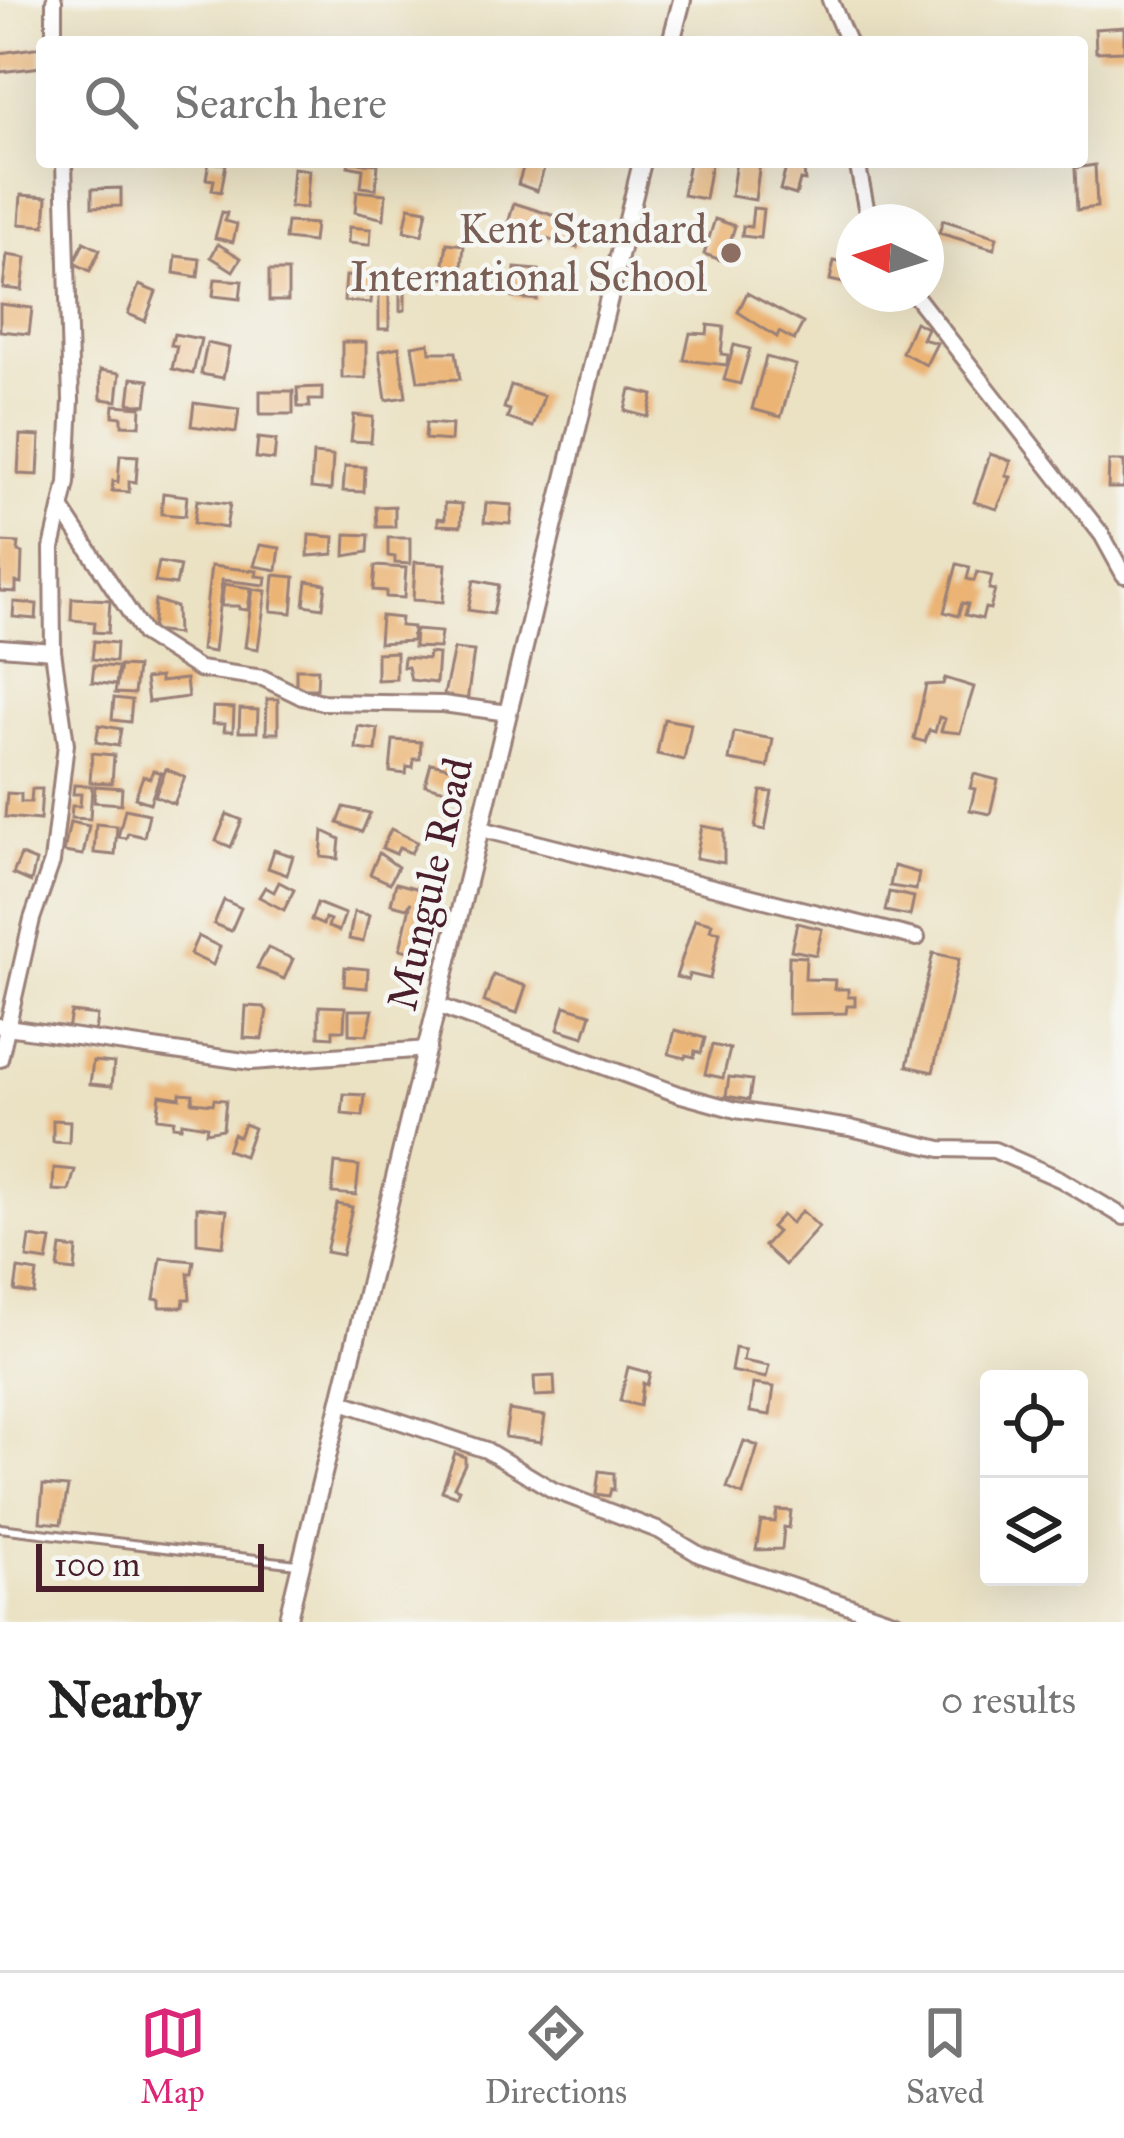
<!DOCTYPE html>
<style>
:root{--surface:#fff;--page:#f6f6f6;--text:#222;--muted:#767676;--line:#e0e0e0;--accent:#db2777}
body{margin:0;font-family:"IM FELL Great Primer",serif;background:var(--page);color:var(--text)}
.controls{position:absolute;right:36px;bottom:36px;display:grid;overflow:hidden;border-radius:12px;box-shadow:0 12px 48px #0002}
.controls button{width:108px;height:108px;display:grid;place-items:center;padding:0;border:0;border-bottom:3px solid var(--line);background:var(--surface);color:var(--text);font:60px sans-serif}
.compass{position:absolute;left:836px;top:204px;width:108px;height:108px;border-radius:50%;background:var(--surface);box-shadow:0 12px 48px #0002;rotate:274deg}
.scale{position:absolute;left:36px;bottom:30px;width:228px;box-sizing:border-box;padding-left:12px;border:6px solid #4a1f2b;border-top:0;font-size:33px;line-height:42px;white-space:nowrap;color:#4a1f2b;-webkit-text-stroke:9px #f6f6f2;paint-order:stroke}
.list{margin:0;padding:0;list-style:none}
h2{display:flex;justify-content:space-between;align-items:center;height:156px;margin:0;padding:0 48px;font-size:51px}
h2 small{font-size:39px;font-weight:400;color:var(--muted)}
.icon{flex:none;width:66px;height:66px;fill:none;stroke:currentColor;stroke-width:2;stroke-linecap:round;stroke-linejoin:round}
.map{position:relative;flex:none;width:1124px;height:1622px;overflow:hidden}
.search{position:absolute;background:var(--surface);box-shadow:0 12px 48px #0002;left:36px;right:36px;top:36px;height:132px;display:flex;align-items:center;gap:30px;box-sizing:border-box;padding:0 42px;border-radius:12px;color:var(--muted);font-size:45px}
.sheet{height:348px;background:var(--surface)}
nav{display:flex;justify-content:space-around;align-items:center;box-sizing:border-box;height:168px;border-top:3px solid var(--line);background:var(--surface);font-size:33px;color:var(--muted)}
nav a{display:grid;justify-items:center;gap:6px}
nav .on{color:var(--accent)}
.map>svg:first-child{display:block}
.building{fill:#ebb474}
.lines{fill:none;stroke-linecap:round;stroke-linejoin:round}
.service-casing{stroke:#9a8078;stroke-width:12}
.minor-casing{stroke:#9a8078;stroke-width:20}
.tertiary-casing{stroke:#9a8078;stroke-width:22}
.service{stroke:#fff;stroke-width:6}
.minor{stroke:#fff;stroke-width:14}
.tertiary{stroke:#fff;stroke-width:16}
.education-dot{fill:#8d6e63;stroke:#f6f6f2;stroke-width:4.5}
.labels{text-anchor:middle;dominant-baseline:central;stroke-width:9;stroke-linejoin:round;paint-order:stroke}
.education-label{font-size:42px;fill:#785e54;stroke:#f6f6f2;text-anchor:end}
.street-label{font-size:42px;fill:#4a1f2b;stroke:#f6f6f2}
</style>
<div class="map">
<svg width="1124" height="1622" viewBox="0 0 1124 1622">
<rect width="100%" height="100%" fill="#f6f6f2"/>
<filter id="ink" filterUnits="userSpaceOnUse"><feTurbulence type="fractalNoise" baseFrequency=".00833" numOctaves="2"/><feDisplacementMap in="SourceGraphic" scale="24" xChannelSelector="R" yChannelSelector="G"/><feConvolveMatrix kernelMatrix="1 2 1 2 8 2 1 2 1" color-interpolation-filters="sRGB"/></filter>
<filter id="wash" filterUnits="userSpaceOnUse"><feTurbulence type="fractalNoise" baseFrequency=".004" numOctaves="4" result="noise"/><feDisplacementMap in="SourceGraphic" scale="48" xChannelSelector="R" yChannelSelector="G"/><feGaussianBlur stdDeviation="2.7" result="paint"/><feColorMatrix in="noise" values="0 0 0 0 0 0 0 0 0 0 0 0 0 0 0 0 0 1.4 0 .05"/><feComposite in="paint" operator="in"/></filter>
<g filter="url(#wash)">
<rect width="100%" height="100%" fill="#ebe2c4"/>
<g id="blocks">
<g class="building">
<path d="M1124,27V51L1096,52L1095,29Z"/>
<path d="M41,47L42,67L0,72V53Z"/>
<path d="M209,162L226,164L221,192L212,190L214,180L206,179Z"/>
<path d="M349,162L378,164L376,189L361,187L363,169L348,166Z"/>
<path d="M525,162H546L537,191L518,184Z"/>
<path d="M689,162L711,164L705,199L683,195Z"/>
<path d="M736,162H760L755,200L731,196Z"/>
<path d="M787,164L804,169L805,181L800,180L796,195L780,190Z"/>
<path d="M1095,165L1097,207L1077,210L1075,168Z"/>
<path d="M293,168L309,170L306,208L290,207Z"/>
<path d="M121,188V206L92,207V189Z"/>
<path d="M357,191L386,194L384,219L355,212Z"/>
<path d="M21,195L47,197L45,226L19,224Z"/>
<path d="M514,203L584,225L577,248L507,227Z"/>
<path d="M409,207L427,210L422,235L404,231Z"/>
<path d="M753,208L763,209L760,238L742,236L743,226L751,227Z"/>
<path d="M222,212L227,213L225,221L237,224L233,242L215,238Z"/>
<path d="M715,219L735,226L724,261L704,254Z"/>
<path d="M943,220L997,237L994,249L939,233Z"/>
<path d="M287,222L315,224L313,242L285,239Z"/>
<path d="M349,227L371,229L370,245L348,243Z"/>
<path d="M84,242L100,250L90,271L74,263Z"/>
<path d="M447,243L464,245L461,280L442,278Z"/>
<path d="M218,244L241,258L233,271L211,257Z"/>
<path d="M7,255L26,258L22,290L3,288Z"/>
<path d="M176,256L200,259L198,277L174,273Z"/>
<path d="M834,261L854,265L852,285L830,280Z"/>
<path d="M515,268L539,270L537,300L513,298Z"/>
<rect x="269" y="271" width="19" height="30"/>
<path d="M346,276L373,278L371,303L344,301Z"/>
<path d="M215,279L242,281L240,299L213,296Z"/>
<path d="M379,283H405V310L400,311V289H389V329H379Z"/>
<path d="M139,285L156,292L145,321L128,314Z"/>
<path d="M747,293L803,323L794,340L779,332L777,337L738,312Z"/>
<path d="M0,304L32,308L29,334L0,331Z"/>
<path d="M915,322L927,328L922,339L937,343L926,365L902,352Z"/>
<path d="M708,325L724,327L721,354L728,355L727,365L684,360L690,333L707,334Z"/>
<path d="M174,334L201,339L193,374L172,369L177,346L171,345Z"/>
<rect x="342" y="342" width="24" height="36"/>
<path d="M207,343L229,348L223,378L201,374Z"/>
<path d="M429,343L430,352H456L460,379L418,381L412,346Z"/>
<path d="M734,345L750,349L740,384L724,380Z"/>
<path d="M399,347L406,397L386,400L379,351Z"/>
<path d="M766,357L796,365L781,417L752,409Z"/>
<path d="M100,370L120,373L117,401L101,399Z"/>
<path d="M132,378L149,380L146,405L129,403Z"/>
<path d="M511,385L544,396L533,427L507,418L510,410L504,408Z"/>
<path d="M322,387V400H309L310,407H298L297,388Z"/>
<path d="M630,389L653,395L648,417L625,411Z"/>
<rect x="260" y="391" width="33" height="23"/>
<path d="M194,403L239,409L236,432L191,426Z"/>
<path d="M114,405L141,407L140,426L122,425V417L113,416Z"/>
<path d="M354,415L373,417L371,442L351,441Z"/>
<path d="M426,423L452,425L451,441L425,439Z"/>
<path d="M20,435L40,436L38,475L18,474Z"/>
<path d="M258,438L276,440L274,460L256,458Z"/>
<path d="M313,454L333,456L331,490L311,488Z"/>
<path d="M990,454L1011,461L1006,476L1011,477L997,509L974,502Z"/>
<path d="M120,455L138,456L136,482L129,481V492L112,491L113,481L118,482Z"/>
<path d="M1109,461H1124V488H1108Z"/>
<path d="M345,466L365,467L364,492L343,491Z"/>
<path d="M163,493L187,496L185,516L161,514Z"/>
<path d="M197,500L230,504L226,528L194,523Z"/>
<path d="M445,503L462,504L461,526L438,525V518L445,519Z"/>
<path d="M486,503L512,505L510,524L484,522Z"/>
<path d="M395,506V527H377L376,507Z"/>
<path d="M346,534L369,535L368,552L345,556Z"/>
<path d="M309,535L334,537L333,554L308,556Z"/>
<path d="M388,538H410V564L395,563V557L388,556Z"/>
<path d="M0,542L19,543L18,552L22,553L21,583L16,582V592L0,591Z"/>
<path d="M260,545L280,548L277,570L254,566Z"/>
<path d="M159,562L180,566L176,585L155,582Z"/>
<path d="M415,562L446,564L443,602L413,600Z"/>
<path d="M957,564L970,567L967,579L974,581L977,572L992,576L989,589L995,590L990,609L985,608L982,619L965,615L968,604L962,603L958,616L944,612Z"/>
<path d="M211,566L257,571L256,576L266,577L265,585L222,580L214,652L201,650Z"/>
<path d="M375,566L406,568L404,598L386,597V591L373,590Z"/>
<path d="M274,575L295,577L292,613L271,611Z"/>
<path d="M474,580L499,585L493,614L468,610Z"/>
<path d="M307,581L326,584L323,608L304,605Z"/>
<path d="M224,584L251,588L248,610L239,609V606H221Z"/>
<path d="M253,589L266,591L258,649L245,647Z"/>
<path d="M72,598L110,600L108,633L94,632L95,622L71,620Z"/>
<path d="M155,600L176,607L177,634L152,631Z"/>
<path d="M14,602L37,604L36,619L13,617Z"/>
<path d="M381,616L401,618L400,626L413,627L412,641L379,643Z"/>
<path d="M415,630L441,632L439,648L414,647Z"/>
<path d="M94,641L116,643L115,662L92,659Z"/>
<path d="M454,649L474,651L467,702L443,699Z"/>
<path d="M396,652V679L377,680V653Z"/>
<path d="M429,653L438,654L436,683L411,680L408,667H403L404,657L428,659Z"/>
<path d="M94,665L118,667L116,685L92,682Z"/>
<path d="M120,666L137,667L134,694L115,693Z"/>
<path d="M296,669H318L317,689H296Z"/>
<path d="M160,677V682L186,679L188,697L148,702L145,679Z"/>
<path d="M945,678L974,687L960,733L941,731L945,719L939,717L935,732L929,730L925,742L914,739L926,685L943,684Z"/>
<path d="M114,698L132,700L130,722L112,720Z"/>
<path d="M267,699H278V733H266Z"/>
<path d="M213,707L234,708L233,731H224L225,724H212Z"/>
<path d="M240,709L258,710L257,732H239Z"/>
<path d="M664,719L691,724L684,760L657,754Z"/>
<path d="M99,725L121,729L118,746L96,742Z"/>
<path d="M358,726L378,729L376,751L356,749Z"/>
<path d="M734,732L773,739L768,767L729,760Z"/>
<path d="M393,740L421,742L420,759H414L413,768L407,767L406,774L390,772Z"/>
<path d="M92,753L114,755L112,783L90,782Z"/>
<path d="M431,763L460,770L454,792L425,785Z"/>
<path d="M166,769L185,777L174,804L155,796Z"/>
<path d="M153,770L161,773L150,803L135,798L143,776L150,778Z"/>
<path d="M974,774L998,780L990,814L970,810L975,789L970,788Z"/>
<path d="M74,785L92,786L90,819L71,818L72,806H80L81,794H73Z"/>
<path d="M95,786L122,788L121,804L94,802Z"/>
<path d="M32,789H42L40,820L5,817L7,793L21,794V802H31Z"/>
<path d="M761,791L772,792L765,830L755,828Z"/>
<path d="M344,807L370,813L362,832L338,823Z"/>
<path d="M125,809L149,814L144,837L128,833L126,838L118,837Z"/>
<path d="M227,814L242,820L231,847L216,841Z"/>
<path d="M70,822L89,826L83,855L64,852Z"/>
<path d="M96,824L117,826L115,855L94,853Z"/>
<path d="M702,826L724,830V863L696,858Z"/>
<path d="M391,829L417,842L411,853L399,848L396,854L382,848Z"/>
<path d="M323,831L340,839L338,859L321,857Z"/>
<path d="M274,850L293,856L287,875L268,868Z"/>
<path d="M379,853L398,867L390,883L370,874Z"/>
<path d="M21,855L36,861L31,882L13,874Z"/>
<path d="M894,866L919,873L916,890L890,886Z"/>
<path d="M279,882L294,890L284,910L259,897L265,887L274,892Z"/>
<path d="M396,883L427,891L423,906L430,908L420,954L400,949L411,902L407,908L391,904Z"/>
<path d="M889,892L914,897L910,916L885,911Z"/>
<path d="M224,900L241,908L231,931L214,924Z"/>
<path d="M317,903L345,914L339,931L328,927L330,920L325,918L323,925L311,920Z"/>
<path d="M354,912L369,915L363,942L349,939Z"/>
<path d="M695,919L712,923L710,930L720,932L710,979L689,974L688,980L676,977Z"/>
<path d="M797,923L822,929L816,955L791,950Z"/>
<path d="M198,936L220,947L213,965L190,954Z"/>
<path d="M268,948L293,959L284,979L257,968Z"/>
<path d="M933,953L959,959L933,1072L907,1066Z"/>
<path d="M789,956L806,957L805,979L835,980L834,989H848V997H855V1006H847L846,1013L788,1014Z"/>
<path d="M345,967L368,969L367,988L344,986Z"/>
<path d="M493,975L526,986L517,1013L484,1002Z"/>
<path d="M246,1006L264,1007L267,1011L262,1039L244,1038Z"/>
<path d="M319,1006L345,1007L344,1030H333V1037L319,1036Z"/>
<path d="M565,1006L591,1014L584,1037L558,1029Z"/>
<path d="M349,1010H373L367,1035L349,1034Z"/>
<path d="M71,1012L97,1015L95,1033L68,1030Z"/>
<path d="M675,1030L705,1038L701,1053L695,1051L694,1057L686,1055L685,1058L669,1054Z"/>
<path d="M712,1045L730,1049L723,1078L705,1074Z"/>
<path d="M93,1061L114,1063L112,1086L90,1084Z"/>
<path d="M729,1077L752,1080L749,1100L726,1096Z"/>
<path d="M180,1093L193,1094L192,1102L213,1104L214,1099L226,1100L223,1129L206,1132L207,1126L182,1122L181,1127L173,1126L174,1120L157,1118L160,1095L180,1098Z"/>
<path d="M344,1094L365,1095L363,1116L342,1114Z"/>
<path d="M53,1120L70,1121L69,1143L53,1142Z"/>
<path d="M244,1124L254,1128L244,1156L227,1150L233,1134L239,1137Z"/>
<path d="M335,1163L359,1166L356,1195L332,1193Z"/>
<path d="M54,1168L75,1170L69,1191L53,1190Z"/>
<path d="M337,1204L352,1207L342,1255L326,1252Z"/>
<path d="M197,1207L227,1210L223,1246L197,1243Z"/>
<path d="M802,1211L819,1227L785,1265L764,1246L777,1232L771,1227L782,1215L791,1223Z"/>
<path d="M30,1237L51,1240L47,1261L27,1258Z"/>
<path d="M61,1247L77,1249L75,1271L58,1269Z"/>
<path d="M161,1258L194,1261L192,1273H188L190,1299H184L183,1307H160V1300L154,1299Z"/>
<path d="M18,1269L37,1272L34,1294L15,1291Z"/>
<path d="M735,1348L745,1350L743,1361L769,1366L766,1378L731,1371Z"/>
<path d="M628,1367L650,1373L647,1385L643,1383L640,1406L620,1401Z"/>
<path d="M554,1376L555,1395L535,1396L534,1377Z"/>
<path d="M753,1384L774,1387L770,1415L750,1412Z"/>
<path d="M509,1410L545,1416L541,1442L505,1437Z"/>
<path d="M744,1441L758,1446L743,1495L727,1488Z"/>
<path d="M455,1453L465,1457V1464L454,1487L459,1489L456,1496L442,1491Z"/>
<path d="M599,1471L614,1473V1490L611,1489L609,1496L596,1494Z"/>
<path d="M43,1485L68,1487L61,1524L40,1522Z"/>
<path d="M777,1510L791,1511L789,1528L784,1527L782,1549L756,1550L761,1521L775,1522Z"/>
</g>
</g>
</g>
<g filter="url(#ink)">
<use href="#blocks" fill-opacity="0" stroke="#9a8078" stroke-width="3"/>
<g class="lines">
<g class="service-casing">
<path id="service" d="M0,1528L297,1564"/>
</g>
<g class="minor-casing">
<g id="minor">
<path d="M830,0L848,42"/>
<path d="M54,42V0"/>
<path d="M857,162L869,222"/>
<path d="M914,294L1102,535L1124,575"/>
<path d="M62,509L144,634L199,669L263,678L302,697L322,702L443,704L508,713"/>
<path d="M0,647L53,651"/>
<path d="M481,829L917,938"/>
<path d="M439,1006L678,1094L736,1110L850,1128L941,1149L994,1150L1060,1179L1124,1217"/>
<path d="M0,1026L251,1062L428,1049"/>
<path d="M0,1059L32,919L52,862L66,744L53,651L52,548L67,483L71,400L64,162"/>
<path d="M342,1402L486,1450L553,1490L660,1531L700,1555L896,1622"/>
</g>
</g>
<g class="tertiary-casing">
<g id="tertiary">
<path d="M671,42L682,0"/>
<path d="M287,1622L642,162"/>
</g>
</g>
<use href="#service" class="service"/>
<use href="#minor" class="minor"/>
<use href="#tertiary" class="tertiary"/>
</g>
</g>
<circle class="education-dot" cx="731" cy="253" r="12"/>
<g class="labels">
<g class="education-label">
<text x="707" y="229">Kent Standard<tspan x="707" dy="48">International School</tspan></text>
</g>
<g class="street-label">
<text transform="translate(430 884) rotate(-77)">Mungule Road</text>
</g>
</g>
</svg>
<div class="controls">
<button><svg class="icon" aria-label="locate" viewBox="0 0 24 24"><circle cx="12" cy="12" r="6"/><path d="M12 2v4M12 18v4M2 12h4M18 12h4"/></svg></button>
<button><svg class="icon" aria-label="layers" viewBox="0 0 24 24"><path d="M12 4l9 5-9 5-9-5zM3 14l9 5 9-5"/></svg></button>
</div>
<svg class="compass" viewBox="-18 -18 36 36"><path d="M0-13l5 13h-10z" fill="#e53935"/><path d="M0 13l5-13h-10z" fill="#767676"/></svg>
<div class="scale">100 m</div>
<div class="search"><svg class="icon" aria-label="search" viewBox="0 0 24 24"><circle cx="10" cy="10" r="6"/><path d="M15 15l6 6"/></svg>Search here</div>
</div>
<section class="sheet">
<h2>Nearby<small>0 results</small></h2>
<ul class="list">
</ul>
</section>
<nav>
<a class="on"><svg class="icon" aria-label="map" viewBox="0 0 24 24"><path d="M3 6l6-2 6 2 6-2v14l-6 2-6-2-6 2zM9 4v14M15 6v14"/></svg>Map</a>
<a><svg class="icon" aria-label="directions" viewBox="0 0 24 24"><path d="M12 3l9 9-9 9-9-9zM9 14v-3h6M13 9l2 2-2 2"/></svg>Directions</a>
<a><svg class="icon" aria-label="saved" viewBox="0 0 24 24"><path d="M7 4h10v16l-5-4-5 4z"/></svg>Saved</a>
</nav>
